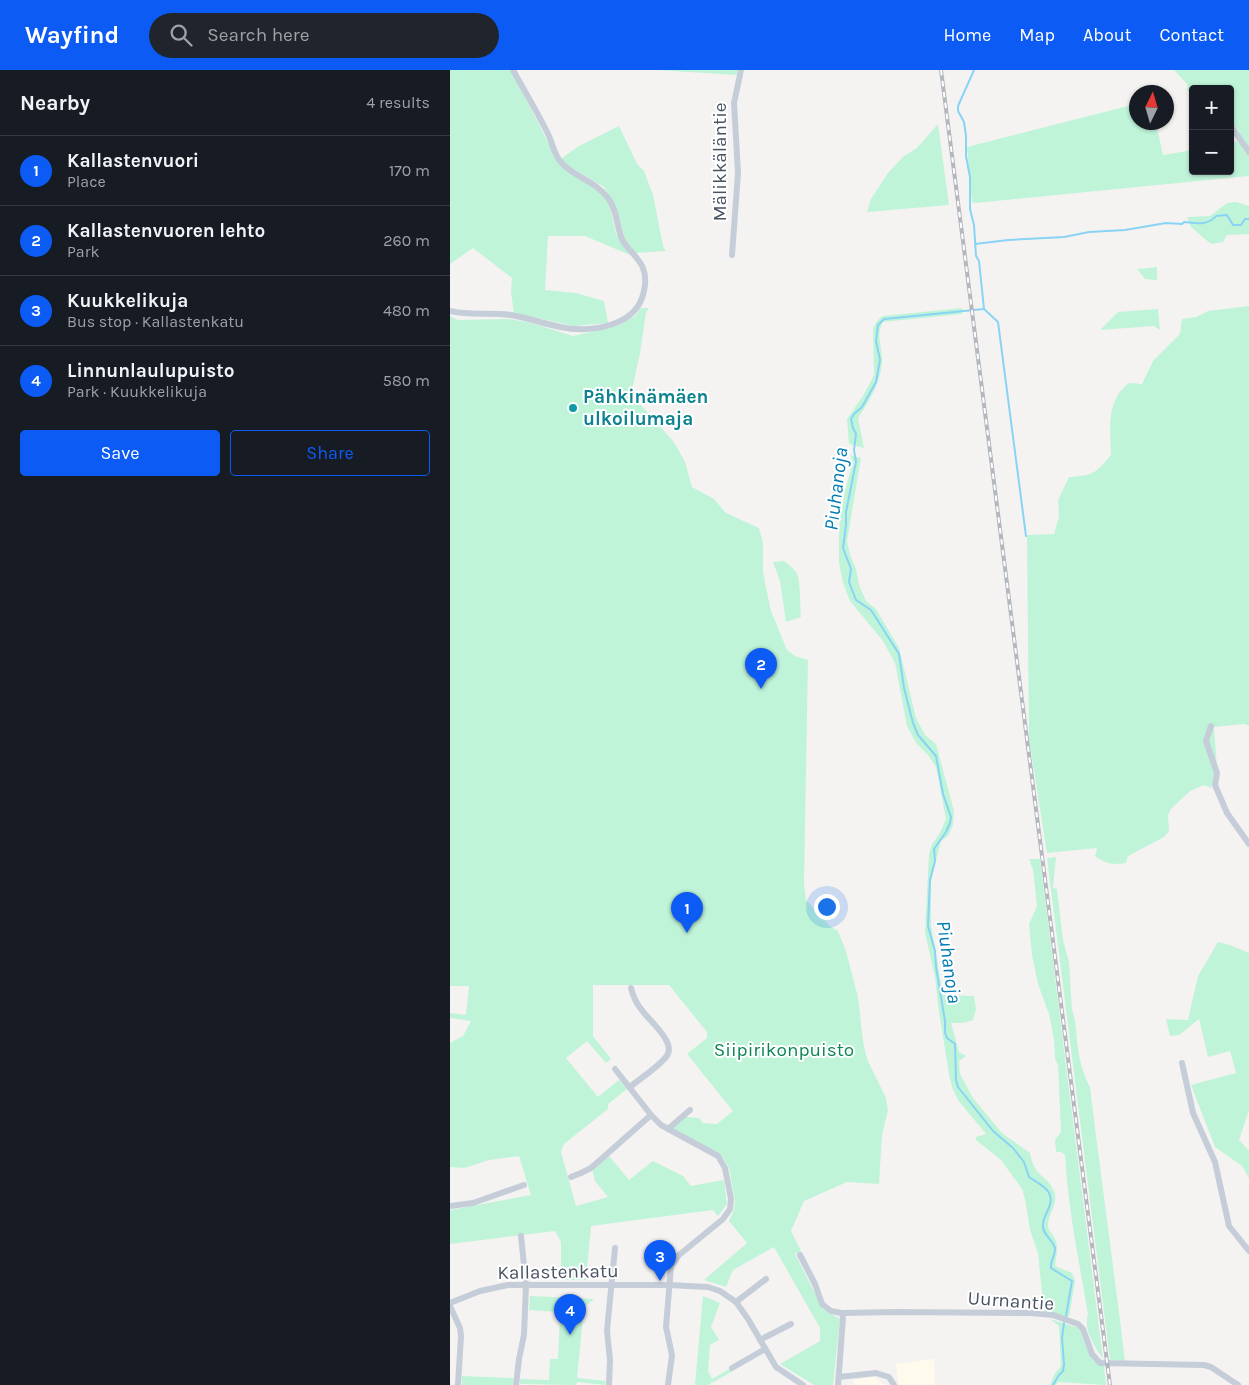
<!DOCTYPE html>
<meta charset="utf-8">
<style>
:root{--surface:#171b24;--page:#20242c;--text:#f1f3f6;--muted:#9ea1a6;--line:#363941;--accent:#0c5bf5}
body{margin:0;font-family:Karla,sans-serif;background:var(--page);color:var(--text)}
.controls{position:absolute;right:15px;top:15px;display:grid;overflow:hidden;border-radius:5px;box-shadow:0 1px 4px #0004}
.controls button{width:45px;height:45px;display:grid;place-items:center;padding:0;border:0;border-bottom:1px solid var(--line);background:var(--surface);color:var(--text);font:25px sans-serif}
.compass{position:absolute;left:679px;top:15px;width:45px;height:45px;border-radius:50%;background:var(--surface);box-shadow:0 1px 4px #0004;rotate:5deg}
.you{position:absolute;left:376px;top:836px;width:18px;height:18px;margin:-12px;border:4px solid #fff;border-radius:50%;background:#1a73e8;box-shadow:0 0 0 8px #1a73e833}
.badge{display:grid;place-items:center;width:32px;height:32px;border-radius:50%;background:var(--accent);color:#fff;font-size:16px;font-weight:700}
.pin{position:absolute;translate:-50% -41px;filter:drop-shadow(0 1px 2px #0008)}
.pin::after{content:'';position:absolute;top:26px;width:18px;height:15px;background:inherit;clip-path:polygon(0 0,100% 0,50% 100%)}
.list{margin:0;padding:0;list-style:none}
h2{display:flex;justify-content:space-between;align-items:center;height:65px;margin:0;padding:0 20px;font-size:21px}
h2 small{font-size:16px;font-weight:400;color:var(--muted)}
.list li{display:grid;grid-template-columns:32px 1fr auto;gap:15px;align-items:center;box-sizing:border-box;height:70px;padding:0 20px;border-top:1px solid var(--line)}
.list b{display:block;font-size:19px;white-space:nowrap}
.list p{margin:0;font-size:16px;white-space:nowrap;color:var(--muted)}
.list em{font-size:16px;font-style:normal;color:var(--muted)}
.actions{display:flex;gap:10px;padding:15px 20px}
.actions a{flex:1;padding:11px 0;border:1px solid var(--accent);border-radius:5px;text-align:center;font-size:18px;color:var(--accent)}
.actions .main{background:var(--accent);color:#fff}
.icon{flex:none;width:28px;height:28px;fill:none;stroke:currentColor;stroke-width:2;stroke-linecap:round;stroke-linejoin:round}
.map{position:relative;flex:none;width:799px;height:1315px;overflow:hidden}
header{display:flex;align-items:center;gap:30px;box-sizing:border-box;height:70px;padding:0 25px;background:var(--accent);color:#fff}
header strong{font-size:24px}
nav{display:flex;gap:28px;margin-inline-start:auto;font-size:18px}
.search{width:350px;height:45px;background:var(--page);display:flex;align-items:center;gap:12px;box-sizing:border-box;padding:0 18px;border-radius:28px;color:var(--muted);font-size:19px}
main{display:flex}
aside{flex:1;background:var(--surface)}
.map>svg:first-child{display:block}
.commercial{fill:#fefbed}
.green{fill:#bff4d9}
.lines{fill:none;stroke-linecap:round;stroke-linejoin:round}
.stream{stroke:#89d3f4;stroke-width:2}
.minor{stroke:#c5cdd8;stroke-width:6}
.rail-casing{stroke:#b4b7bd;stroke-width:4}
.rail{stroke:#fff;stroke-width:2;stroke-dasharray:5.5;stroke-linecap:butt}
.culture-dot{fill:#0f9aa8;stroke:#fff;stroke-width:2}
.labels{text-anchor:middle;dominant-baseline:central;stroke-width:4;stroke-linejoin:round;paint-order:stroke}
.street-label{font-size:19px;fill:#485362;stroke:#fff}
.culture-label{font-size:19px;font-weight:bold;fill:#0d838f;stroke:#fff;text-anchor:start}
.park-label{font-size:19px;fill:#108656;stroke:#fff}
.water-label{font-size:20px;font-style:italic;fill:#017cb4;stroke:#fff}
</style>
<header>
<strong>Wayfind</strong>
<div class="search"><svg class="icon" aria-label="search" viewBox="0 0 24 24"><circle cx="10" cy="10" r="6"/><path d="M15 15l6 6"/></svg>Search here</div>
<nav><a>Home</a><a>Map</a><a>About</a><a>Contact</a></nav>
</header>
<main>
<aside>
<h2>Nearby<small>4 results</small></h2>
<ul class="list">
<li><span class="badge">1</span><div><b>Kallastenvuori</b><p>Place</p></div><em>170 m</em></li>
<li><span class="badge">2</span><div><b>Kallastenvuoren lehto</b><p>Park</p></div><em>260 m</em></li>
<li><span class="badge">3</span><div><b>Kuukkelikuja</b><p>Bus stop · Kallastenkatu</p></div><em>480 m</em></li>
<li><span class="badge">4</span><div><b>Linnunlaulupuisto</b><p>Park · Kuukkelikuja</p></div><em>580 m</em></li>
</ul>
<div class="actions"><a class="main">Save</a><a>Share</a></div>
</aside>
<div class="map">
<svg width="799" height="1315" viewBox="0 0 799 1315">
<rect width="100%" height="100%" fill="#f5f3f2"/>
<g class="commercial">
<path d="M484,1289L485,1315H449L446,1294Z"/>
<path d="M424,1307L434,1315H404L403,1310Z"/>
</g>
<g class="green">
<path d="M0,0H61L108,92L147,119L156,129L160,138L166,163L180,185L135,166H98L95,220L126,223L154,231L158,253L124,256L64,243L61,223L62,208L23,178L0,194Z"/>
<path d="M206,0H288L287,5Z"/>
<path d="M724,0H799V106L525,133L522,132L517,77L686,34V52L706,53L713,85L743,80V101H780V73L793,70L788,60L780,50V19H752L751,17L737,21L738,15Z"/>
<path d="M488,54L499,135L417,142L421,129L438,103L454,86L467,78Z"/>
<path d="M169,56L187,94L194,101L203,125L213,176L216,181L185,183L175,169L166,137L154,117L112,92V88L129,76Z"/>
<path d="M786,132L799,136V164L777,165L773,172L761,174L741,157L737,147L760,146L777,133Z"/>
<path d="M707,197V210L695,209L687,199Z"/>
<path d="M799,236V656L795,654L764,657L767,697L764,704L761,718L754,715L740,721L721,739L718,745L719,761L714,767L678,786L676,793C663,795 656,794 645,786L647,778L597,783L579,669L577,465L604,464L609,447L608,430L619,407C644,405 645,404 661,385C660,359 656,330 679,313L692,314L703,291L730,264L732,249L746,247L758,241Z"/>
<path d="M191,238H199L196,243L190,283L181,324L224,372L235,392L242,417L264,429L276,443L309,458L313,473V500L315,513L321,541L337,580L345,586L358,590L354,814L356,830L380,856L388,861L396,881L408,927L413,971L417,989L436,1028L438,1040L432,1065L429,1114L397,1112L354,1131L341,1161L351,1181L345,1184L373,1239L390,1249L383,1315H364L330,1294L370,1271V1258L324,1177L283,1200L276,1217L254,1210L297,1173L279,1151L284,1140L285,1131L279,1098L272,1086L223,1058L236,1047L249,1048L253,1053L267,1054L283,1041L237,984L257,968V962L219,915H143V966L161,989L156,993L137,971L116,988L148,1027L169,1010L177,1019L158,1034V1039L114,1074L111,1082L126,1136L158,1127L145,1111L142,1099L159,1086L179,1110L203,1091L233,1106L241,1116L274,1110L277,1134L268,1146L263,1140L141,1156L136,1210H111V1172L105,1161L0,1174V1140L81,1125L69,1086L39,1090L15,1098L0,1097V973L13,966L21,951L0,948V943L16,945L19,916H0V246L8,250L58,249L78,252L123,266L167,256L185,246Z"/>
<path d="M512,238V244L433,252C425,265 433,278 432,291C431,312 420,330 408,348L414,378L399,374L397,349L413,326L424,305L423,258L427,251L432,246Z"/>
<path d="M708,239L710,260L704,256L650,260L668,242Z"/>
<path d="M400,385L411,388L397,471L400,485L406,499L409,515L416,531L426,539L449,578L466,648L475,665L486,674L504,741L503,755L498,766L491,771L481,811V855L493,925L524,926L526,939L523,950L513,953H501L509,982L516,986L509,991L510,1004L523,1028L552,1063L580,1083C584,1108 597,1104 604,1121C609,1133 598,1144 598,1155C598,1161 603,1164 605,1169C609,1178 606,1187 605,1196L622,1203L625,1211L619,1247L594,1241L588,1183L580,1160L575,1129L572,1119L551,1090L526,1070V1067L536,1064L508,1030L502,1017L499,1004L489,942L485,907L475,863L479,784L482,774L490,763L496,749L486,697L478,685L466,673L457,656L445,593L433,571L400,531L393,513L389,493V468L390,448L396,417L403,392Z"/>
<path d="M334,491C338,494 343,498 346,502C351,508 350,537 351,547L336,552L330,511L323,492Z"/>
<path d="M606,787L603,818L607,819L613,870L619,892L622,940C626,950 626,961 627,971C629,988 632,1002 640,1017C651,1108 664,1199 675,1291L660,1290L597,788Z"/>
<path d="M579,789H590L653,1289C644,1275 633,1260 638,1244C629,1191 618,1139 615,1085L611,1082H606L605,1070L611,1062L608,995L605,988L604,969L599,944L588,914L582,885L579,854L587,836L583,800Z"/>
<path d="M768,872L780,875L799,883V1040L789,1070L799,1081V1108L792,1096L765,1077L741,1015L786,1003L780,981L758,987L749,949L729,965L720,966L716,949L738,950L748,906Z"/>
<path d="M80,1226L144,1229L134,1237L127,1308L156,1311L155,1315L127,1312L126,1315L70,1314V1309L99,1310L100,1289H108L110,1242L79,1240Z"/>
<path d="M253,1226L270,1233L261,1257L269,1270L260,1275L258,1301L262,1309L281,1298L283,1301L258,1315H245Z"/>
<path d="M600,1249L629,1258C635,1271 638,1290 654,1296L656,1315L608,1312L606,1315H600L605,1303L611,1296L609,1256Z"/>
<path d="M12,1306L63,1308V1315H12Z"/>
</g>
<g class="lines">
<g class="stream">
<path d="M524,0L508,36V41L514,52L516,66V86L520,107V139L524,155L526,186L529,191L534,239L434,249L428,255L426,271L430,290L426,312L412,337L404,344L401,349L403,358L406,364L404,380L406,392L396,442V455L393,478L401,499L399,512L406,530L421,540L449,584L454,618L463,653L468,665L486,686L493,724L501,747L500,753L496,762L484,779L485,791L480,810L478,856L485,881L486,897L495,951V963L497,968L505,974L506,1010L508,1017L543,1061L563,1078L574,1092L579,1107C592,1116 607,1121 598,1140C596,1144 593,1149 593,1155C592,1165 604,1170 605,1179C605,1186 600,1191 601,1198L622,1211L616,1246"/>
<path d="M525,174L558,170L614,167L639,162L675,160L716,153L732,154L734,152C746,153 758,156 766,146L777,145L783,155H791L795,149H799"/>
<path d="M534,239L548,252L576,466"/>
<path d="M603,1315L609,1305L613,1301L614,1294L612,1268L614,1253"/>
</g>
<g class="minor">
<path d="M780,55L799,82"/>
<path d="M282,185L288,103L284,33L291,0"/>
<path d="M0,241C20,246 40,242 61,245C79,248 97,255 116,258C142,262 182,256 192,228C195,219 197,208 193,198C189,188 179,181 173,171C166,157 168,141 158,128C146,111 121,106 110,91C103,82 102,70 96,60C86,40 74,20 63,0"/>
<path d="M761,656L756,671L767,703L765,715L777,743L799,774"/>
<path d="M732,993L743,1043L765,1092L779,1156L799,1181"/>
<path d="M165,999L201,1045L211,1055L268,1086L275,1098L281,1129L280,1139L273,1149L229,1185L221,1196L216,1257L222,1285L218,1315"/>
<path d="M180,1017C192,1007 207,998 216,987C228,973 199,951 191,939C186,933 183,926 181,918"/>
<path d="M218,1059L240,1040"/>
<path d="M121,1107L131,1103L141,1098L201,1045"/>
<path d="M0,1136L23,1133L74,1115"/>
<path d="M350,1185L365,1214L372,1234L381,1241L392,1243L393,1248L388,1315"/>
<path d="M286,1232L316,1209"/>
<path d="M0,1233L30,1221L58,1215H219L258,1217L270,1221L286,1232L298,1249L326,1297L353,1315"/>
<path d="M0,1236L10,1258L11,1266L8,1315"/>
<path d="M392,1243L448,1242L580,1243L603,1245L628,1254L633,1259L642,1284L650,1293L754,1295L761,1297L788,1315"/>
<path d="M310,1270L341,1254"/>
<path d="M282,1298L315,1279"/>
<path d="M389,1307L426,1303L439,1307L444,1315"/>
<path d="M66,1315L69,1289L74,1265L76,1215L71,1166"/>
<path d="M159,1315L160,1290L157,1261L165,1178"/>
</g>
<g class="rail-casing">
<path id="rail" d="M491,0L660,1315"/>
</g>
<use href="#rail" class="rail"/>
</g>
<circle class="culture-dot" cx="123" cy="338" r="5"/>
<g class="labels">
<g class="street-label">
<text transform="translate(270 92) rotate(-90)">Mälikkäläntie</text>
<text transform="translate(108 1202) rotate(-1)">Kallastenkatu</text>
<text transform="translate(561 1231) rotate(4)">Uurnantie</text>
</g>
<g class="culture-label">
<text x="133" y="327">Pähkinämäen<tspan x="133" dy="22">ulkoilumaja</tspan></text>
</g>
<g class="park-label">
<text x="334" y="980">Siipirikonpuisto</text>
</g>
<g class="water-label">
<text transform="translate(386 419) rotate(-83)">Piuhanoja</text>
<text transform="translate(499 892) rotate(82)">Piuhanoja</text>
</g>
</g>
</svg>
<div class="controls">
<button>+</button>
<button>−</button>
</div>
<svg class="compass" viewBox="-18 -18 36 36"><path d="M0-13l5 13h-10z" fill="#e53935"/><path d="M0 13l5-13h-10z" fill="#9ea1a6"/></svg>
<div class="you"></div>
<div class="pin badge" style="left:237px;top:863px">1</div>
<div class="pin badge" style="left:311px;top:619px">2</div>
<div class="pin badge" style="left:210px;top:1211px">3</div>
<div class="pin badge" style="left:120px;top:1265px">4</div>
</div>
</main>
